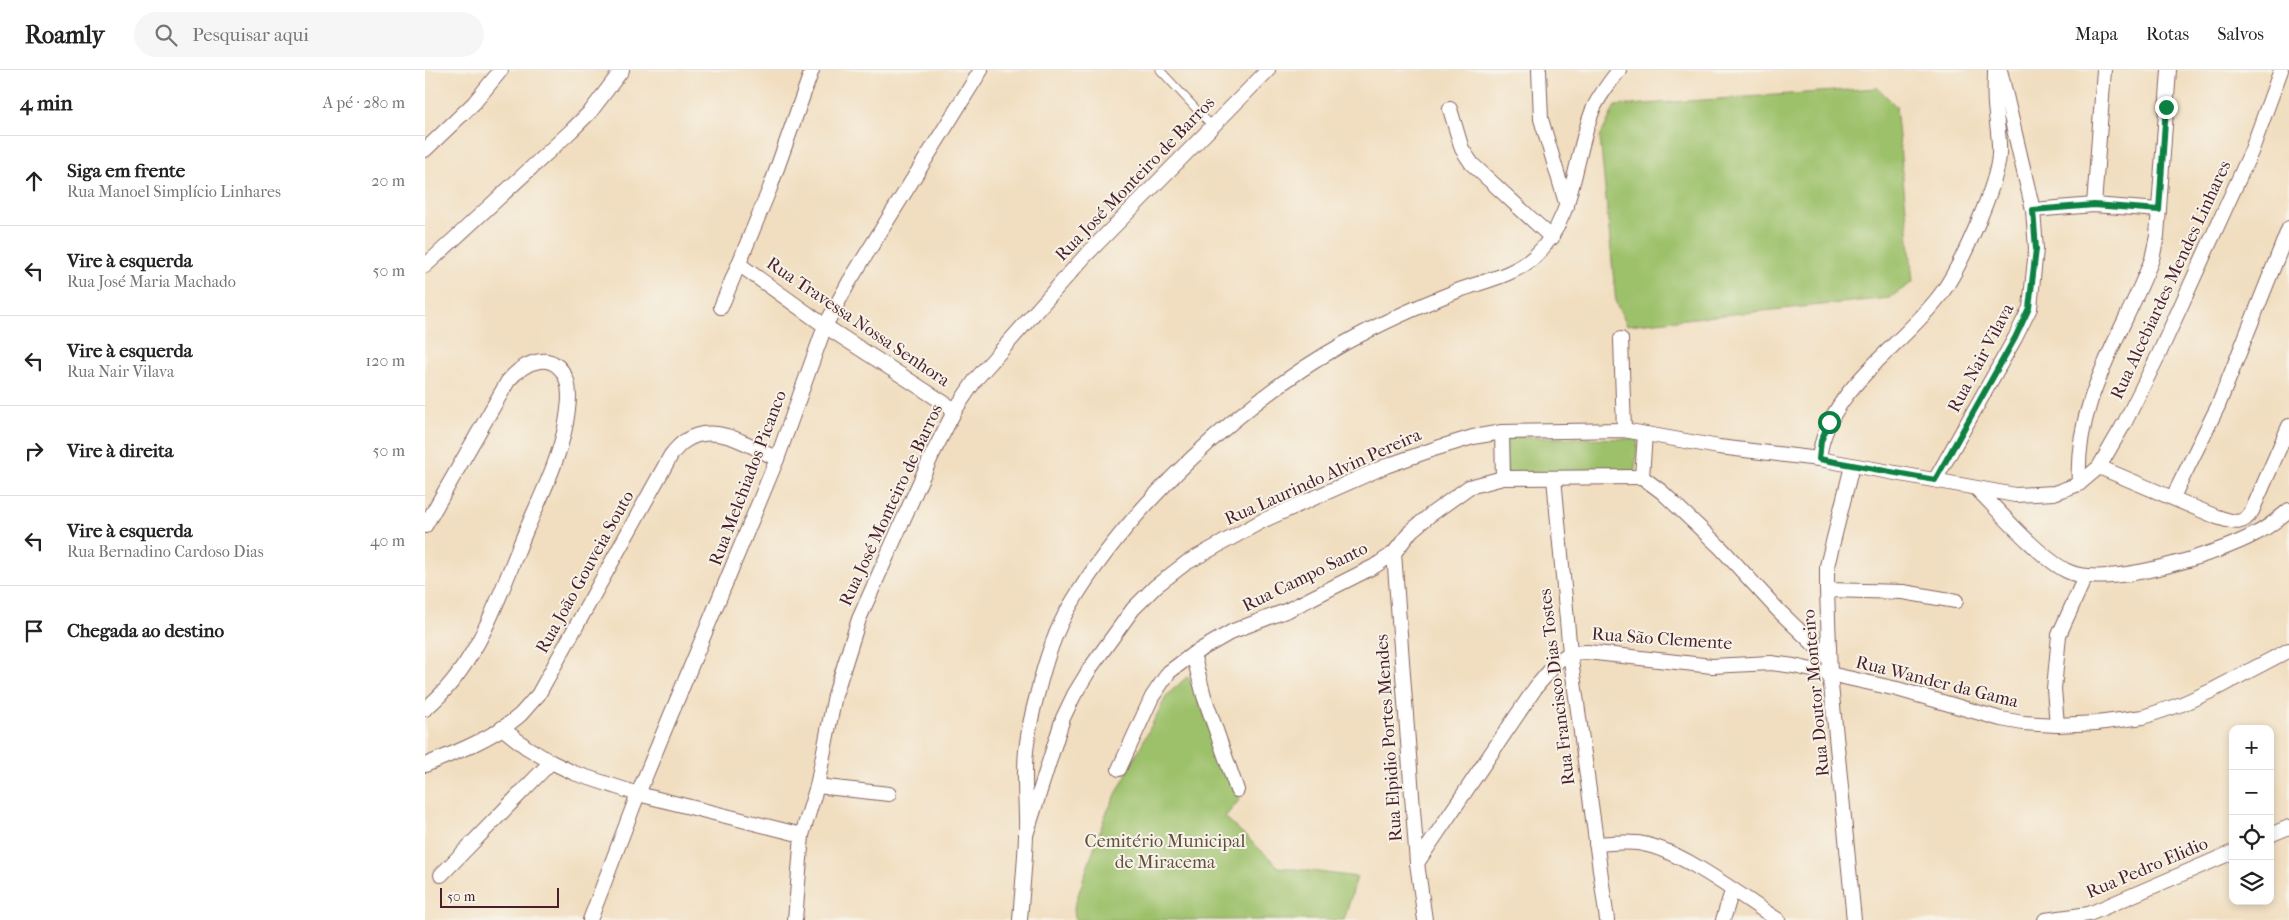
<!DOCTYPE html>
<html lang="pt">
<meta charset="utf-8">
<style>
:root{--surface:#fff;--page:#f6f6f6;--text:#222;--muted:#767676;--line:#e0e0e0}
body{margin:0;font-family:"IM FELL French Canon",serif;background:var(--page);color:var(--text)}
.controls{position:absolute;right:15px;bottom:15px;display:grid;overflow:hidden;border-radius:10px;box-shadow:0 2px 8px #0003}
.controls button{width:45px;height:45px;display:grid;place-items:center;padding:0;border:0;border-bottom:1px solid var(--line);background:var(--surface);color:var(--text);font:25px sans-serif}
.scale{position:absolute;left:15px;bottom:12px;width:119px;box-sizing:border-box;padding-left:5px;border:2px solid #4a1f2b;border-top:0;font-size:14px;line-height:18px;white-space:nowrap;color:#4a1f2b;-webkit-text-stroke:4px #f7f3e8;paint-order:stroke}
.stop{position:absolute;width:15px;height:15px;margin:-11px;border:4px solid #0b8043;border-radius:50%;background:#fff}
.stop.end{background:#0b8043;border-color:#fff;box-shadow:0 1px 5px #0008}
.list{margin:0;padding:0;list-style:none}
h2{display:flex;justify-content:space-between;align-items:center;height:65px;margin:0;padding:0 20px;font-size:21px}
h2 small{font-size:16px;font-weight:400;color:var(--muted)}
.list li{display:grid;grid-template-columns:32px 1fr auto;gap:15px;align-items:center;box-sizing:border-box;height:90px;padding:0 20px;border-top:1px solid var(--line)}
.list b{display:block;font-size:19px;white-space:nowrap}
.list p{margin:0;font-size:16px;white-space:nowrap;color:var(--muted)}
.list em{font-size:16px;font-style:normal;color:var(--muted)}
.icon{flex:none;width:28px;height:28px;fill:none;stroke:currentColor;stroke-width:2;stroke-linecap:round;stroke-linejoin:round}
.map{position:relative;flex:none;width:1864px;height:850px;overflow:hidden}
header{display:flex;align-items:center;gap:30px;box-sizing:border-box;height:70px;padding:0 25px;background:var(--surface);border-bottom:1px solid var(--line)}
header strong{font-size:24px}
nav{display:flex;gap:28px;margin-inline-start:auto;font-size:18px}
.search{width:350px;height:45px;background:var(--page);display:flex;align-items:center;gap:12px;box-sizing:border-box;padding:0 18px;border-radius:28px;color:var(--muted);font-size:19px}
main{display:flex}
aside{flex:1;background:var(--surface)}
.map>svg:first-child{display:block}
.green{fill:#9dc16b;stroke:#74704b}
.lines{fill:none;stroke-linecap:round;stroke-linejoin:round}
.lane-casing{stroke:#84625f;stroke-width:9}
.street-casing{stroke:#84625f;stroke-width:16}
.lane{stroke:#fff;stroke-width:7}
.street{stroke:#fff;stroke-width:14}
.route{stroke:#0b8043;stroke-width:6}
.labels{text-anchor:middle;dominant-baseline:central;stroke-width:4;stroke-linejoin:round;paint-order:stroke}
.street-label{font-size:18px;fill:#4a1f2b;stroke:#f7f3e8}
.park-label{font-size:18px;fill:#63503e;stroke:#f7f3e8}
</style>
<header>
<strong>Roamly</strong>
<div class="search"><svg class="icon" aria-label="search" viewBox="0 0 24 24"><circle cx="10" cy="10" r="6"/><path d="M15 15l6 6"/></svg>Pesquisar aqui</div>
<nav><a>Mapa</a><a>Rotas</a><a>Salvos</a></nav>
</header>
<main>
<aside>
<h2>4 min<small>A pé · 280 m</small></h2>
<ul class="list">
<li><svg class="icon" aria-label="ahead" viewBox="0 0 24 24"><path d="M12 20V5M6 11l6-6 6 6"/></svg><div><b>Siga em frente</b><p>Rua Manoel Simplício Linhares</p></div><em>20 m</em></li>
<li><svg class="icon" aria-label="left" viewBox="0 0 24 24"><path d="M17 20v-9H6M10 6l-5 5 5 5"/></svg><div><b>Vire à esquerda</b><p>Rua José Maria Machado</p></div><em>50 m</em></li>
<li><svg class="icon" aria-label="left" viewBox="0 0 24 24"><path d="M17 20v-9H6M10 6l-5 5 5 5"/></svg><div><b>Vire à esquerda</b><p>Rua Nair Vilava</p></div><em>120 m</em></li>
<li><svg class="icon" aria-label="right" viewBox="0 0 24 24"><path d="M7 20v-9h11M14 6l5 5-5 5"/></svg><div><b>Vire à direita</b></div><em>50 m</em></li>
<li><svg class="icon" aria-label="left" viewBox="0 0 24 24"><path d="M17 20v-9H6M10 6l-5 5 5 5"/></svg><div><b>Vire à esquerda</b><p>Rua Bernadino Cardoso Dias</p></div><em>40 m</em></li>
<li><svg class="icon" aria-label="arrive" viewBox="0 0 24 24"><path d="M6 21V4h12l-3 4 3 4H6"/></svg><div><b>Chegada ao destino</b></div></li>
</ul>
</aside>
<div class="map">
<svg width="1864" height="850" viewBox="0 0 1864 850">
<rect width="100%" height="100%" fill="#f7f3e8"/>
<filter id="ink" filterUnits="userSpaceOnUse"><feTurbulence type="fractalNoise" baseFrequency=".02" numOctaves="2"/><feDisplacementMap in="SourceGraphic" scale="10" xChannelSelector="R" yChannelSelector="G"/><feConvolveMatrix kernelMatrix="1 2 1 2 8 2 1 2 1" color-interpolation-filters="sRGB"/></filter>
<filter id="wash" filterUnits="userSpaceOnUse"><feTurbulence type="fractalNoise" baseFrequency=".0096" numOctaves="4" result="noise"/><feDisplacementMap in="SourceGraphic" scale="20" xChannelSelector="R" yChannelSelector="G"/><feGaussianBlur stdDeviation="1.12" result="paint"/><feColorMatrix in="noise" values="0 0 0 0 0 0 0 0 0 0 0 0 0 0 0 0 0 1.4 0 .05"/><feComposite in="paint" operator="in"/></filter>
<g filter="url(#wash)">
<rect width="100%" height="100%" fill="#f1dec0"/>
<g class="green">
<path d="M1453,18L1471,36L1488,212L1464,228L1202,255L1191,233L1175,67L1190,36Z"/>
<path d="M1079,367L1213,369L1209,409L1082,405Z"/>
<path d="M763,606L815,729L800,747L854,797L932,807L919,850H650L649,837L680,746L742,625Z"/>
</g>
</g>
<g filter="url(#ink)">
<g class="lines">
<g class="lane-casing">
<path id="lane" d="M735,0L787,56"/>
</g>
<g class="street-casing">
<g id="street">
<path d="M1114,0L1116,49L1142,136"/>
<path d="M1025,39L1037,79L1047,94L1127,168"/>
<path d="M0,80L49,33L76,0"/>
<path d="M1669,135L1679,0"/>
<path d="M1608,140L1669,135L1734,140"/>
<path d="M315,195L400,256L530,340"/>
<path d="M0,196L146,61L166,41L197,0"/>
<path d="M296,237L345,118L387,0"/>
<path d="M1196,269L1199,360"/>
<path d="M1077,362L1078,408"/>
<path d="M1220,364L1217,407L1237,422L1296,478L1353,540L1404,589"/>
<path d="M1394,389C1401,320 1477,277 1516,224C1535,198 1573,114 1574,84C1575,67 1571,51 1570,34C1569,23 1570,11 1570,0"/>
<path d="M1427,396L1402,496V520L1405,605L1429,850"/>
<path d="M1674,397L1792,447C1808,452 1817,457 1827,441L1864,356"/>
<path d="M1129,408L1145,583L1182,850"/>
<path d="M1510,410L1590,268L1605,238L1611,179L1608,140L1575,0"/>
<path d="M1654,414C1649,329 1698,265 1727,189L1732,166L1744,0"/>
<path d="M1552,419C1575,442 1614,487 1642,501C1680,520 1794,484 1830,464C1843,458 1853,449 1864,440"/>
<path d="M1748,427L1793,336L1864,158"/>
<path d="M0,456L83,311C100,291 130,278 142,311C146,324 143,340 141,353C134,391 115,428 100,463C74,525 54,595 0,639"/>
<path d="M969,483L992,793L1000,850"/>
<path d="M1402,520L1478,522L1531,531"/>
<path d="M768,584L779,626L812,720"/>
<path d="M1632,655L1629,619L1634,565L1660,507"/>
<path d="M77,658L101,677L126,692L149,703L213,724L377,765"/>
<path d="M0,695C30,683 70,667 95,645C101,639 107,631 113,625L246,385C250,380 255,374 260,371C289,351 326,376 352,389"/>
<path d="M694,699L727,627L744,602L768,584L808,561L863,540L950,496L969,483L986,461L1005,445L1044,417L1078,408L1217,407"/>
<path d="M392,716L464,724"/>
<path d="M601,765L638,648L649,625L666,597L708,539L731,516L761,493L837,451L961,396L1012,378L1048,367L1077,362L1199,360L1294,377L1394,389L1590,425L1629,423L1654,414L1674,397L1700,352L1734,284L1826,82L1856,0"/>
<path d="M1845,765L1864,757"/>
<path d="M1171,774C1187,773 1203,771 1218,774C1258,781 1317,827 1353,850"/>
<path d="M992,793L1111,617L1133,591L1145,583L1162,582L1287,596L1346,593L1369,596L1472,619L1576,649L1598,653L1632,655L1672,653L1718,647L1757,634L1786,621L1864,580"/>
<path d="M16,805L126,692"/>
<path d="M165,850L213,724L352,389L400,256L424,212L556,0"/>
<path d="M370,850L377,765L392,716L410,625L434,549L507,385L530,340L551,309L660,186L843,0"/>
<path d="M595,850C597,822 600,794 601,766C602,738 598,709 601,681C603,663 607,643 612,625C619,596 629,562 645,536C703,437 820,329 920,273C956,253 994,236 1032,221C1058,211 1088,206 1109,187C1150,150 1148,91 1167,42C1172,28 1185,12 1194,0"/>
<path d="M1298,850L1307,821"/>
<path d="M1620,850L1664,844L1808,782"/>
</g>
</g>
<use href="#lane" class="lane"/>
<use href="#street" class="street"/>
</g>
</g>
<g class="lines" filter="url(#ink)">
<path class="route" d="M1404,352L1396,371L1394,389L1510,410L1590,268L1604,238L1611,179L1608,140L1669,135L1734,140L1741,37"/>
</g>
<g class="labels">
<g class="street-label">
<text transform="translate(710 109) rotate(-46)">Rua José Monteiro de Barros</text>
<text transform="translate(1746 210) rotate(-65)">Rua Alcebiardes Mendes Linhares</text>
<text transform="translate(433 252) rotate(34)">Rua Travessa Nossa Senhora</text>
<text transform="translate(1556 288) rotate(-62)">Rua Nair Vilava</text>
<text transform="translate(898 407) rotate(-24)">Rua Laurindo Alvin Pereira</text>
<text transform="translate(323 408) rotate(-69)">Rua Melchiados Picanco</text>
<text transform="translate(466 435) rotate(-65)">Rua José Monteiro de Barros</text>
<text transform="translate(160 502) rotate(-61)">Rua João Gouveia Souto</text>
<text transform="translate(880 507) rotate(-26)">Rua Campo Santo</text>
<text transform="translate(1237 569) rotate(4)">Rua São Clemente</text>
<text transform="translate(1512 612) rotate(14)">Rua Wander da Gama</text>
<text transform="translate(1132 617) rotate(-97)">Rua Francisco Dias Tostes</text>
<text transform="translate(1391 623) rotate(-95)">Rua Doutor Monteiro</text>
<text transform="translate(964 668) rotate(-94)">Rua Elpidio Portes Mendes</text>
<text transform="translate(1722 798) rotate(-23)">Rua Pedro Elidio</text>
</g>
<g class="park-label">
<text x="740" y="771">Cemitério Municipal<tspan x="740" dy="21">de Miracema</tspan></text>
</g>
</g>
</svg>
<div class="controls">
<button>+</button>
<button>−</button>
<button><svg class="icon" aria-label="locate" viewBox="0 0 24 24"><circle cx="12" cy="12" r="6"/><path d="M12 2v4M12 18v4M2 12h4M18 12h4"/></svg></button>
<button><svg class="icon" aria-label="layers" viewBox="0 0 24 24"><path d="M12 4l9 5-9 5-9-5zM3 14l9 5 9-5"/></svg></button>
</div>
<div class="scale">50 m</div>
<div class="stop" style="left:1404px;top:352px"></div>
<div class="stop end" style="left:1741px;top:37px"></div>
</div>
</main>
